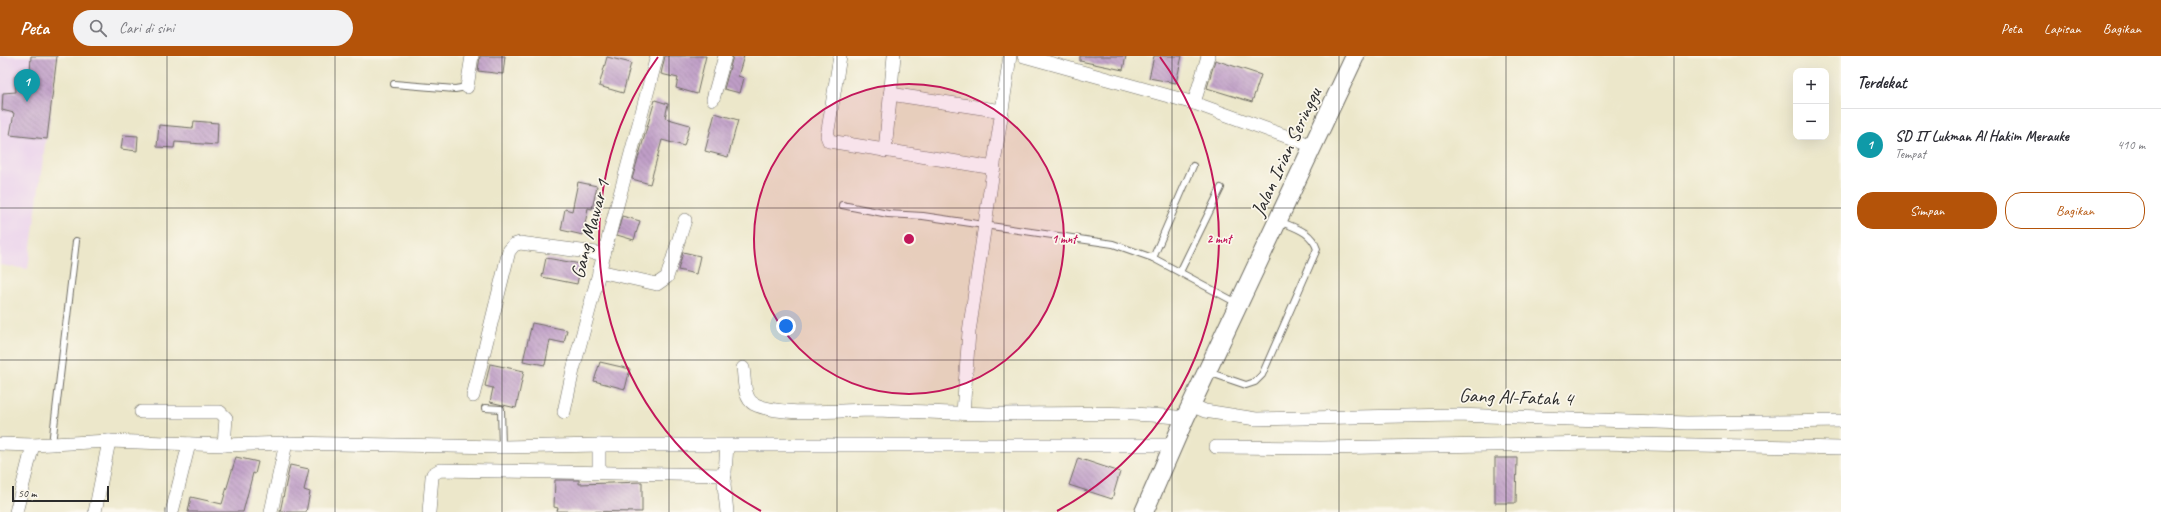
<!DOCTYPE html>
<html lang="id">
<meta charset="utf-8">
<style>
:root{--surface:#fff;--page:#f2f2f3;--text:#2b2b33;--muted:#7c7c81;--line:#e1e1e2;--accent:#b45309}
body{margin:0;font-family:Caveat,sans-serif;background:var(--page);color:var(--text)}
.controls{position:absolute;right:12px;top:12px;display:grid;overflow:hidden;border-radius:8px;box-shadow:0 4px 16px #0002}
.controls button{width:36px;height:36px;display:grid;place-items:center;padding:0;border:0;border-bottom:1px solid var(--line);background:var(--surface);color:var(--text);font:20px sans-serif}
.scale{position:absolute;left:12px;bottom:10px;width:97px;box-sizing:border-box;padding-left:4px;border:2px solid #2b2b2b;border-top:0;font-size:11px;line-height:14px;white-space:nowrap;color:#2b2b2b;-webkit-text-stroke:3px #fbf7ec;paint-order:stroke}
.you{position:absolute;left:786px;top:270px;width:14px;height:14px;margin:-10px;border:3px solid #fff;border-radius:50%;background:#1a73e8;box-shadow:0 0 0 6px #1a73e833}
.badge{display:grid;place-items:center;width:26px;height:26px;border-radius:50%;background:var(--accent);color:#fff;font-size:13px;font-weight:700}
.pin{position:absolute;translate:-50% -33px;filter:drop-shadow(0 1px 2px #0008)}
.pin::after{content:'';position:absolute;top:21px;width:14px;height:12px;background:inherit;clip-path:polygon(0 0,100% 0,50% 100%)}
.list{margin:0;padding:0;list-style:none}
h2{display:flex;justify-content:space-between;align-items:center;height:52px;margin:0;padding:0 16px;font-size:17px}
h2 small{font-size:13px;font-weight:400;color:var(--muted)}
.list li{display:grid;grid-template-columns:26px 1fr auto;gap:12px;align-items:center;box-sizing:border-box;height:72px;padding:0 16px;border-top:1px solid var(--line)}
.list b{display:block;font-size:15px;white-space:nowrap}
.list p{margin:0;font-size:13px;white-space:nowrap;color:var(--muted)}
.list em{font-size:13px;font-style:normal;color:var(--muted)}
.actions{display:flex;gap:8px;padding:12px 16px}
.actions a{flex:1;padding:9px 0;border:1px solid var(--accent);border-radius:16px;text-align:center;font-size:14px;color:var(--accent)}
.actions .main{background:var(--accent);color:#fff}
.icon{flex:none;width:22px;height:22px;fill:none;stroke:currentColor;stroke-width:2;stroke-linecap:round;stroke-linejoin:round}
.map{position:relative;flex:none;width:1841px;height:456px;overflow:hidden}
header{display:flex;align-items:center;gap:24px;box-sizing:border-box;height:56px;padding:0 20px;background:var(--accent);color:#fff}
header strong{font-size:19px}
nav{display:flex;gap:22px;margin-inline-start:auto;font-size:14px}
.search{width:280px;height:36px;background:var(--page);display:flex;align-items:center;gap:10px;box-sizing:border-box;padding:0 14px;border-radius:22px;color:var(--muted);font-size:15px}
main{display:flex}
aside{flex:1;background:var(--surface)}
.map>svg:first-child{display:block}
.built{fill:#ead1ec}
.building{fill:url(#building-back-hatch)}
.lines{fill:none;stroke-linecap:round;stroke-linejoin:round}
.lane-casing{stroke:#6f6d63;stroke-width:8}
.street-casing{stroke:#6f6d63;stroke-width:14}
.secondary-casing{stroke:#6f6d63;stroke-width:20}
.lane{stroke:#fff;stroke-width:6}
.street{stroke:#fff;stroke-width:13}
.secondary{stroke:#fff;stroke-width:18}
.grid{fill:none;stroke:#2b2b2b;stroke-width:1;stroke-opacity:0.55}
.ring{fill:none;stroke:#c2185b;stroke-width:2}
.labels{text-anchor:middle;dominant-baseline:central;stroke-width:3.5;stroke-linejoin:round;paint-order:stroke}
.street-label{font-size:20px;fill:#2b2b2b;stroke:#fbf7ec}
.centre{fill:#c2185b;stroke:#fbf7ec;stroke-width:2}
.ring-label{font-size:12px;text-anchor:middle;font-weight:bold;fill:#c2185b;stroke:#fbf7ec;stroke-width:3.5;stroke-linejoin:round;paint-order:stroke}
</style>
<header>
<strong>Peta</strong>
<div class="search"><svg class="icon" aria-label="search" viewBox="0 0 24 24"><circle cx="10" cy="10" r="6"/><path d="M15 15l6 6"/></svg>Cari di sini</div>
<nav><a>Peta</a><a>Lapisan</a><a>Bagikan</a></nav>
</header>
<main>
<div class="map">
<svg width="1841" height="456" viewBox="0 0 1841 456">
<defs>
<pattern id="building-back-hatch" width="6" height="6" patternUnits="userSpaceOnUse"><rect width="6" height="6" fill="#bf9ec7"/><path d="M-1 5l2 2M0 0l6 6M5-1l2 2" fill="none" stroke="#9b81a2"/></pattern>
</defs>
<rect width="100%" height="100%" fill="#fbf7ec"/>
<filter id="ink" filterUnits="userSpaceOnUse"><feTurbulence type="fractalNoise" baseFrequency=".025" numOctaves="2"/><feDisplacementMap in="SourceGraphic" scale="8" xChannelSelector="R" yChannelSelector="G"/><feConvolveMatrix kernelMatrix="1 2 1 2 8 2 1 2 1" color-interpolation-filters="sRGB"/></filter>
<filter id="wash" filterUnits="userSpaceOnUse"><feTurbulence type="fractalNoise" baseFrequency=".012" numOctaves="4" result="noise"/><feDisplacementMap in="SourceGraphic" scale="16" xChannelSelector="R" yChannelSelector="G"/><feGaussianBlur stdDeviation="0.9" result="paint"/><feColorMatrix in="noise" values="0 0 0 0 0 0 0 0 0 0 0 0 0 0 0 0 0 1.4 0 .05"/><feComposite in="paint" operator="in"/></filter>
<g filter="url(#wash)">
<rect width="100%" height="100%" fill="#ece7ca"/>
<path class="built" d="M0,0H57L28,213L0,209Z"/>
<g id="blocks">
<g class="building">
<path d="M31,0H57L47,83L10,79L14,57L2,54L3,37L16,36L15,20L30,18Z"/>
<path d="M480,0H505L503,18L478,15Z"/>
<path d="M665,0H706L697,38L676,32L678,22L661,18Z"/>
<path d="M733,0H744L738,20L744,22L740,37L724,33Z"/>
<path d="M1080,0H1126L1123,14L1080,5Z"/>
<path d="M1154,0H1182L1176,27L1149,22Z"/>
<path d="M607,1L631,7L623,37L599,30Z"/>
<path d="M1215,4L1261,19L1252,46L1207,32Z"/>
<path d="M655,44L668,48L665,62L690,69L684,90L662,84L650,128L632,123Z"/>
<path d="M715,57L738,64L728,101L705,95Z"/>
<path d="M194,65L218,67L217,89L175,86L174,92L157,91L159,69L193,72Z"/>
<path d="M123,79L138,80L137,95L121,93Z"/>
<path d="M578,126L597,130L592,153L588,152L583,179L561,174L565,153L572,155Z"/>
<path d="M622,160L640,165L634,184L617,179Z"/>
<path d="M683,196L700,200L696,218L678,214Z"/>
<path d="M546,202L581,208L577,228L542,221Z"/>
<path d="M532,267L567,274L564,287L550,284L545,309L523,305Z"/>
<path d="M600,306L630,313L625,333L594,325Z"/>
<path d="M490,308L524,315L516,352L490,346L493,332L485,330Z"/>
<path d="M236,401L258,406L255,418L253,417L243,456H188L191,441L222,448Z"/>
<path d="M1078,402L1120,416L1112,443L1069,429Z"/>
<path d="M1495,402H1517L1516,447H1495Z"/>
<path d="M290,409L309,413L304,434L310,436L306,456H280Z"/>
<path d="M555,424H579V428L642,426V456L557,455L558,452L554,451Z"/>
</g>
</g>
</g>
<g filter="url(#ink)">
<use href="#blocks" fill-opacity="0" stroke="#6f6d63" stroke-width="1"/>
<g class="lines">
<g class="lane-casing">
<g id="lane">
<path d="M394,28L455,33L467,31"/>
<path d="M842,149L888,158L923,160L1113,188L1153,202L1237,247"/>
<path d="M1153,202L1193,110"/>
<path d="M1180,216L1221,132"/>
<path d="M1208,316L1246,329L1255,326L1262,319L1317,193C1311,175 1295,172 1279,165"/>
<path d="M485,352L501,353L502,391"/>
<path d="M52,388L76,185"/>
</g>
</g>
<g class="street-casing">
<g id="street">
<path d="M840,0L827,80L829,85L994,112"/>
<path d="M1024,0L1194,47L1313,90"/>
<path d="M467,31L472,0"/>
<path d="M890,38L1002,55"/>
<path d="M713,43L725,0"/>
<path d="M1194,47L1208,0"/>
<path d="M885,95L894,0"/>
<path d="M599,215L657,228L667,221L685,164"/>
<path d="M743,312C745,323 743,342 754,348C781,361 842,354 874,354C914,355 955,358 995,358C1058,358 1122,355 1185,362"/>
<path d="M473,340L509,195L514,189L520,187L604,198"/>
<path d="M1191,349L1205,355L1256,363L1456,359L1687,367L1841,365"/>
<path d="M141,356H220L226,362L224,389"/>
<path d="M564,356L573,314L657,0"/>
<path d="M963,357L969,276L1010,0"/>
<path d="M0,388L33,389L109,385L224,389L286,387L502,391L599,389H1173"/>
<path d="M1216,391L1321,392L1596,387L1841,392"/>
<path d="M599,416V389"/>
<path d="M16,456L33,389"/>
<path d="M95,456L109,385"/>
<path d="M172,456L189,388"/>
<path d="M271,456L286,387"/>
<path d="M429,456L432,421L433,418L440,414L725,419"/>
<path d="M727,456L724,429L727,390"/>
</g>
</g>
<g class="secondary-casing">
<path id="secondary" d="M1144,456L1185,362L1355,0"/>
</g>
<use href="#lane" class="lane"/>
<use href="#street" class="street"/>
<use href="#secondary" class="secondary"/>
</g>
</g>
<path class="grid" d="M167,0V456M335,0V456M502,0V456M669,0V456M837,0V456M1004,0V456M1172,0V456M1339,0V456M1506,0V456M1674,0V456M0,152H1841M0,304H1841"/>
<circle cx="909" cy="183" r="155" fill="#c2185b" fill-opacity=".12"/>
<g class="ring">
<circle cx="909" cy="183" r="155"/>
<path d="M761 455A310 310 0 0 1 658 1M1160 1A310 310 0 0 1 1057 455"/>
</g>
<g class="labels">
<g class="street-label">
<text transform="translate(1286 96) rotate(-65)">Jalan Irian Seringgu</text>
<text transform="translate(590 173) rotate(-75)">Gang Mawar 1</text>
<text transform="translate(1516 341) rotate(2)">Gang Al-Fatah 4</text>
</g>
</g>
<circle cx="909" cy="183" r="6" class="centre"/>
<g class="ring-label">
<text x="1064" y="187">1 mnt</text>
<text x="1219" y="187">2 mnt</text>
</g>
</svg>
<div class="controls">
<button>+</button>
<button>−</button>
</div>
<div class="scale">50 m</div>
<div class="you"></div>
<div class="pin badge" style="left:27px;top:46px;background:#0f9aa8">1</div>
</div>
<aside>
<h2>Terdekat<small></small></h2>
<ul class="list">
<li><span class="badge" style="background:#0f9aa8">1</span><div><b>SD IT Lukman Al Hakim Merauke</b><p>Tempat</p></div><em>410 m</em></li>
</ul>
<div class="actions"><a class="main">Simpan</a><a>Bagikan</a></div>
</aside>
</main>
